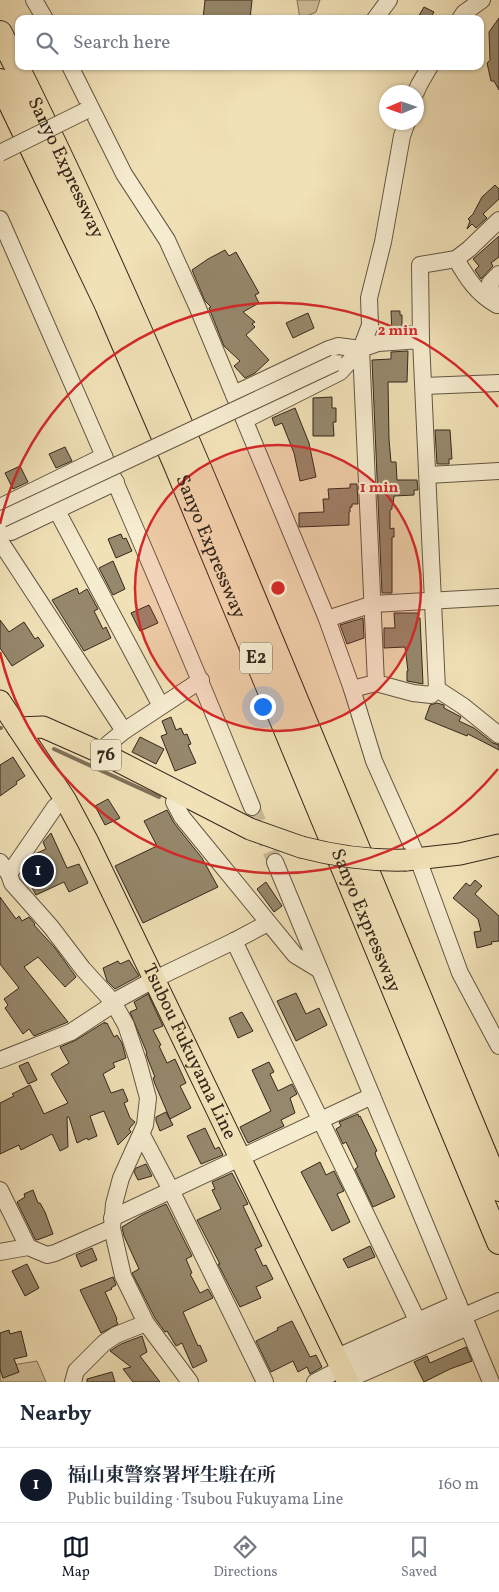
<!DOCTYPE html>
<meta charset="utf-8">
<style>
:root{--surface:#fff;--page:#f6f6f7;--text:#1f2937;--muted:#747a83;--line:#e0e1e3;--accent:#111827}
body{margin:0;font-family:Vollkorn,"Noto Serif JP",serif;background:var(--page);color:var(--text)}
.compass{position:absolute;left:379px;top:85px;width:45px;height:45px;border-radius:50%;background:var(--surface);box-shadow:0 1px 4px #0004;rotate:268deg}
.you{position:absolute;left:262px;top:706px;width:18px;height:18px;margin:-12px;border:4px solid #fff;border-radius:50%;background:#1a73e8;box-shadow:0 0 0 8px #1a73e833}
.badge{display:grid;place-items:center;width:32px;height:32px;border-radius:50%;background:var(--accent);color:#fff;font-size:16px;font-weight:700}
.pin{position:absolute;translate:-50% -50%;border:2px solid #fff;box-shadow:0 1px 5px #0006}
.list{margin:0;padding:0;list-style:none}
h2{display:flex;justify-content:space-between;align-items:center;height:65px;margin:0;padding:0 20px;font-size:21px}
h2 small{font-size:16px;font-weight:400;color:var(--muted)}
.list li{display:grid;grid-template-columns:32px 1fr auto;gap:15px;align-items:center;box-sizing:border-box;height:75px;padding:0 20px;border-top:1px solid var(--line)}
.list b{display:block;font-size:19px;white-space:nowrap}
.list p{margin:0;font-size:16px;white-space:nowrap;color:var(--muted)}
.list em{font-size:16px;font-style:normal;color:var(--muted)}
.icon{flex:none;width:28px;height:28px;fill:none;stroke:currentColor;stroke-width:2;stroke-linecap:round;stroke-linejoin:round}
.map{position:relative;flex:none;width:499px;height:1382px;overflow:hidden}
.search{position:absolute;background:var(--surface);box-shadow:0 1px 4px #0004;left:15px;right:15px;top:15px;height:55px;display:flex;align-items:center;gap:12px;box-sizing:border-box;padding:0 18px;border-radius:10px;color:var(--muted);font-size:19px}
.sheet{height:140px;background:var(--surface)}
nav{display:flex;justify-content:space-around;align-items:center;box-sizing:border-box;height:70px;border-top:1px solid var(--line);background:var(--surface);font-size:14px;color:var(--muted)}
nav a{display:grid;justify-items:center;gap:2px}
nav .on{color:var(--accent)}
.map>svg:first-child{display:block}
.green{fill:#d1c19c;stroke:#82745c}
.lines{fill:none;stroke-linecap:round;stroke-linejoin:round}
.stream{stroke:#7f7159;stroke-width:4}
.building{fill:#96886c;stroke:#34271b}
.minor-tunnel{stroke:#cbbc98;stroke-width:16;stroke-dasharray:16 8;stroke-linecap:butt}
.minor-casing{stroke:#635642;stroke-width:18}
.major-casing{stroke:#34271b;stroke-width:23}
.highway-casing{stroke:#34271b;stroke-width:26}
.minor{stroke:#f6ecd0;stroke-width:16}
.major{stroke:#f1e1b7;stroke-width:21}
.highway{stroke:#f1e1b7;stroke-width:24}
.minor-bridge-casing{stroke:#635642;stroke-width:18;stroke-linecap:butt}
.major-bridge-casing{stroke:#34271b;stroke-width:23;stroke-linecap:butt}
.minor-bridge{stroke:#f6ecd0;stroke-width:16}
.major-bridge{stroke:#f1e1b7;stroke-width:21}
.ring{fill:none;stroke:#d62828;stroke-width:2.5}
.labels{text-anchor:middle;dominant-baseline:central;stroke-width:4.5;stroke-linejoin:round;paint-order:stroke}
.shield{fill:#f6ecd0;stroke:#6e6251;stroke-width:1}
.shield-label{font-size:18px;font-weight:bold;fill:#34271b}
.street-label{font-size:19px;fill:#34271b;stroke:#f6ecd0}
.centre{fill:#d62828;stroke:#f6ecd0;stroke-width:2.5}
.ring-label{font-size:15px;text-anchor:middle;font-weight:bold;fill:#d62828;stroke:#f6ecd0;stroke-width:4.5;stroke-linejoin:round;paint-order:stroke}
</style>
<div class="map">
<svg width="499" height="1382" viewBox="0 0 499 1382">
<rect width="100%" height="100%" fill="#f1e1b7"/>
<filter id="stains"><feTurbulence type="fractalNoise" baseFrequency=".004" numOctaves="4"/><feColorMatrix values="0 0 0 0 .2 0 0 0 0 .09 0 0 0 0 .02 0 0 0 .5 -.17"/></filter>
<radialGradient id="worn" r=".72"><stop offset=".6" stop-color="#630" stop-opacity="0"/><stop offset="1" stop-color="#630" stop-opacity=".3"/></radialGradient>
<g class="green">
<path d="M297,0H320L316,12L300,19Z"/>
<path d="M37,1361L46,1382H0V1367Z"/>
</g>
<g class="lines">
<g class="stream">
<path d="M0,728H1"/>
<path d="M54,749L159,797"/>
</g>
</g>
<g class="building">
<path d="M205,0H252L250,19H203Z"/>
<path d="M424,7L434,12L430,19H417Z"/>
<path d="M499,18V90L494,81H491L487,63L490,60L489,32Z"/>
<path d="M495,185L499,189V199L483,214L487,218L476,228L472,224L467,229L470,221L468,219L473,214L482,197Z"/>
<path d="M499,236V257L491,263L493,266L481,279L475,270L479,266L473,259Z"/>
<path d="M225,250L229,256L236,252L259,293L255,295L259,303L243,312L255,322L252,324L255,327L246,335L269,360L255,373L245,378L234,366L240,361L224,346L209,308L211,307L205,301L192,270L208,259Z"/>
<path d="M391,311H400V315H402V326H411V331L392,332Z"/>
<path d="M308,313L314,328L293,338L286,323Z"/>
<path d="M408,351L407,382H388L389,439L391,462H396L397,480H417L418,490H414V495L394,496L393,505H392V509L390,510V529L394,528V537H392V593H382L372,360L391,359V352Z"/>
<path d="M332,397V408H336V422H333L334,436H313V398Z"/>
<path d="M295,408L309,443L316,477L300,481L294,453L282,423L275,426L272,418Z"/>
<path d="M435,430H450L452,459H449V464H437Z"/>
<path d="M65,447L72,461L56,468L49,454Z"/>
<path d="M20,466L28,482L13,489L5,473Z"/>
<path d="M350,484H357L358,504H352V507H350V512H349V525L299,527V513L324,512L323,499H329L328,489L350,488Z"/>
<path d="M121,534L123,539L126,538L132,551L116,558L108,539Z"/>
<path d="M113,561L125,589L113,595L99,568Z"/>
<path d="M77,588L79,594L87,589L98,609L94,611L103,629L106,627L111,638L84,651L52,600Z"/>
<path d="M149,605L158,623L140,631L131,613Z"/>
<path d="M394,613H418V618H420L423,684L407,681V671H408L405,647L384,648V628H395Z"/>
<path d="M363,618L364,638L347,644L340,625Z"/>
<path d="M0,620L9,632L24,622L35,639L38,637L44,646L12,666L0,648Z"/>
<path d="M437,703L444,705V708L461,717L459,721L474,728L493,743L499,745V750L468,734L467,736L425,719L430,705Z"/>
<path d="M171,717L176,730L181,728L184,735L187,734L191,744L188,745L196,763L175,771L161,736L167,734L162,721Z"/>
<path d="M140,737L164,749L156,764L132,752Z"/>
<path d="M13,757L25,776L16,782L17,784L0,796V765Z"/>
<path d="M108,799L120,818L105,825L95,806Z"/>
<path d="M167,810L174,823L202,858L218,887L143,923L115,866L157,846L144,821Z"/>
<path d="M51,833L67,868L79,864L88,883L69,892L64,882L36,895L30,884L35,881L27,865L35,854L46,849L43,842Z"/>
<path d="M475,880L482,886L475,894L499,916V941L491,942L492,944L477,948L474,932L481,931L478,919L453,898L466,883L470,886Z"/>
<path d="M266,882L282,906L274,912L257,889Z"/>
<path d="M0,897L16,919L19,916L22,921L29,917L35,924L34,925L55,948L76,977L65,987L38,957L24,967L68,1022L34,1036L29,1029L23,1034L5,1008L8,1005L4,999L19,988L0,964Z"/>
<path d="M129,960L139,976L115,989L107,981L103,968L118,961L120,964Z"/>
<path d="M296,993L306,1014L319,1008L327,1025L296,1041L277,1001Z"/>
<path d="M148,994L163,1026L153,1030L161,1045L159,1046L167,1063L175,1059L186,1083L180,1086L191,1108L170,1119L155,1084L153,1078L155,1077L149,1062L146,1054L147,1053L130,1012L137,1009L134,1002Z"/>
<path d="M242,1012L253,1031L238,1038L229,1018Z"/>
<path d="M105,1022V1024L107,1023L114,1037L117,1035L122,1043L126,1058L113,1063L115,1067L103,1074L111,1093L123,1089L128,1101L124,1103L130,1118L135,1122L129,1129L131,1132L118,1145L104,1111L90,1116L97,1136L88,1140L87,1138L77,1143L69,1117H67L68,1147L60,1151L52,1134L21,1150L19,1145L0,1154V1103L14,1096L12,1094L30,1085L44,1114L68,1103L51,1074L69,1063L60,1047L76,1040Z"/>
<path d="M28,1062L37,1080L28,1084L19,1066Z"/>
<path d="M269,1062L274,1072L270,1074L278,1091L292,1084L297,1094L290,1098L295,1113L281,1120L284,1126L248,1143L240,1127L271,1111L252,1070Z"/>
<path d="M166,1112L173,1125L160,1131L156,1121V1117Z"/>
<path d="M358,1114L359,1117L360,1116L377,1151L375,1152L376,1156L395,1197L373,1207L355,1169L358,1167L346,1142L343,1144L336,1129L341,1126L339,1122Z"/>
<path d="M205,1128L215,1149L219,1147L223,1155L201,1164L187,1136Z"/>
<path d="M320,1162L326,1175L334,1171L344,1191L337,1194L350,1222L332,1231L301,1172Z"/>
<path d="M146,1164L152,1176L138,1180L134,1172L136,1168Z"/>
<path d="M232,1173L248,1204L243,1206L262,1246L255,1249L263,1266L266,1265L273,1279L256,1287L261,1298L240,1307L218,1264H220L197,1220L221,1209L212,1190L215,1189L212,1182Z"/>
<path d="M33,1190L38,1203H40L45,1212L53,1234L37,1240L35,1239L17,1202L25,1197L24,1194Z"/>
<path d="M166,1204L192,1256L186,1259L192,1273L190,1274L200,1293L208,1289L213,1298L183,1312L198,1346L200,1345L207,1361L193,1368L182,1343L176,1346L167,1331L165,1332L155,1318L132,1273L139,1269L124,1236L122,1227L142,1215Z"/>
<path d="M370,1246L375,1257L348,1268L343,1259Z"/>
<path d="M92,1248L97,1260L81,1267L76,1255Z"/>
<path d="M27,1264L39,1288L25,1296L12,1271Z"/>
<path d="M113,1277L116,1285L111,1288L112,1289L105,1292L117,1319L116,1320L118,1324L101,1333L80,1290Z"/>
<path d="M292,1321L310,1357L316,1355L322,1367L310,1374L307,1367L298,1372L293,1361L271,1372L256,1341L278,1330L277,1328Z"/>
<path d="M9,1330L10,1334L21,1331L27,1356L14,1359L19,1372L3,1378L0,1369V1333Z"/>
<path d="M142,1336L147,1352L140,1356L160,1382H133L123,1369L131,1367L110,1351L121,1344Z"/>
<path d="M466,1347L472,1361L450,1369L424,1382L414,1362L427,1356L430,1363Z"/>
<path d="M112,1372L115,1382H87V1379Z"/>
</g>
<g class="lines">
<path class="minor-tunnel" d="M252,807L275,862"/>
<g class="minor-casing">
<g id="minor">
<path d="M34,0L45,19"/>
<path d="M375,19L389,0"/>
<path d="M460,19L464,13L482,0"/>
<path d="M70,66L124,174L167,240L197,306L327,619L352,689L374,761L418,859L460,973L499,1046"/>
<path d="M416,92L419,85L430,66"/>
<path d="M0,219C86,414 172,610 252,807"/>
<path d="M456,259C467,278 477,294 497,305H499"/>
<path d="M499,274L490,283L491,290L499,299"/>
<path d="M421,340L420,265L456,259L469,249L499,220"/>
<path d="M424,386L499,383"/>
<path d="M234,394L329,349L338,346L361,349"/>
<path d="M245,420L340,372L361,349L378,343L421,340L437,689L463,706L499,735"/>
<path d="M428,475L499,471"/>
<path d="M0,507L104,456"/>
<path d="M56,509L161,706"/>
<path d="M0,529L11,532L116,482"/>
<path d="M0,541L124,731"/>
<path d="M327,619L373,604L499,597"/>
<path d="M376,683L413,693L431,695L437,689"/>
<path d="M352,689L376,683L361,349L370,325L369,298L383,242L402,136L407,122"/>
<path d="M104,754L108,744L124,731L201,680"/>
<path d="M178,792L174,802L182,817L295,955L318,969"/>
<path d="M0,862L9,874L12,883L51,927L83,969L113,1002L126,1025L138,1061L148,1098L145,1125L121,1178L114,1204L112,1228L123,1276L146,1323L190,1382"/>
<path d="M275,862L460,1308"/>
<path d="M9,874L55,807L65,799"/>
<path d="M234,941L418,1322"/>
<path d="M0,1060L71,1032L106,1009L113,1002L155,979L234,941L268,923"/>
<path d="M142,1135L171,1190L265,1382"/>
<path d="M0,1190L28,1247"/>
<path d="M112,1218L372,1096"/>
<path d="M0,1252L28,1247L47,1255L55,1253L112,1228"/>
<path d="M466,1322L491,1382"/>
<path d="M337,1357L458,1303"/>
<path d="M347,1380L468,1327"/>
<path d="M73,1382L76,1371L104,1343L116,1335L146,1323"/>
<path d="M315,1382L342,1368L499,1301"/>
</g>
</g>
<g class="major-casing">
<g id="major">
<path id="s1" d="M0,701L65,799L88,842L348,1382"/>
<path d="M18,728L43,727L104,754L250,829L301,847"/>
<path d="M406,860L460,854L499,845"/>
</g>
</g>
<g class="highway-casing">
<g id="highway">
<path id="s2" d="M0,33C100,231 186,435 271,640C347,823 423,1006 499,1189"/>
<path id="s3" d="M0,81L107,305L176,465L499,1242"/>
</g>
</g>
<use href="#minor" class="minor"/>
<use href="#major" class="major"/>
<use href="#highway" class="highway"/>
<g class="minor-bridge-casing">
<g id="minor-bridge">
<path d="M0,153L85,111"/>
<path d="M2,519L335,363"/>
</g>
</g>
<g class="major-bridge-casing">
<path id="major-bridge" d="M301,847C335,856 371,861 406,860"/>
</g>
<use href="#minor-bridge" class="minor-bridge"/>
<use href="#major-bridge" class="major-bridge"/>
</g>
<circle cx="278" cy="588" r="143" fill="#d62828" fill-opacity=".12"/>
<g class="ring">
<circle cx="278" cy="588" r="143"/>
<path d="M498 769A285 285 0 0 1 0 652M0 524A285 285 0 0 1 498 407"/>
</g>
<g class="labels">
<g class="shield">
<rect x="240" y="642.5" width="32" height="31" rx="4"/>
<rect x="91" y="739.5" width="30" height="31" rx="4"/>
</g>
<g class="shield-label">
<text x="256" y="658">E2</text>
<text x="106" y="755">76</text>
</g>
<g class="street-label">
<text stroke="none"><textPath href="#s2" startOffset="150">Sanyo Expressway</textPath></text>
<text stroke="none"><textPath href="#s3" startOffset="511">Sanyo Expressway</textPath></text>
<text stroke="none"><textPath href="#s3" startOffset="916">Sanyo Expressway</textPath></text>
<text stroke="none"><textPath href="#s1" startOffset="399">Tsubou Fukuyama Line</textPath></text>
</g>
</g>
<circle cx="278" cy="588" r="8" class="centre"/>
<g class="ring-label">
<text x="398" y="335">2 min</text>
<text x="379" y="492">1 min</text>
</g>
<rect width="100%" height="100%" filter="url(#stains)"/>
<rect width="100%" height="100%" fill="url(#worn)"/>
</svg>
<svg class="compass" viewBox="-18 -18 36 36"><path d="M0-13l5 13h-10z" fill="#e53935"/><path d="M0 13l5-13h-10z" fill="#747a83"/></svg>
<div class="you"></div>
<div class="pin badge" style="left:38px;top:871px">1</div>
<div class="search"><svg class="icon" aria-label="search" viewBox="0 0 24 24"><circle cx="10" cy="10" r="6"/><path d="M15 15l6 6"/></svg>Search here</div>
</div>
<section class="sheet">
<h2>Nearby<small></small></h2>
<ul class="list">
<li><span class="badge">1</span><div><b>福山東警察署坪生駐在所</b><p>Public building · Tsubou Fukuyama Line</p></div><em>160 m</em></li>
</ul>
</section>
<nav>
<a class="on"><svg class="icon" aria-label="map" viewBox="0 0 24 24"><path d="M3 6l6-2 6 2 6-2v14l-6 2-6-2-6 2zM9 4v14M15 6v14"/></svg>Map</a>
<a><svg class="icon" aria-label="directions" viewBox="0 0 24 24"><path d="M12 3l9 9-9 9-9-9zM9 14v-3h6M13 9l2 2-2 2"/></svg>Directions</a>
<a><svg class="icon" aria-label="saved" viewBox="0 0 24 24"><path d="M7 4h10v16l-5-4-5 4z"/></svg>Saved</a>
</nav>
